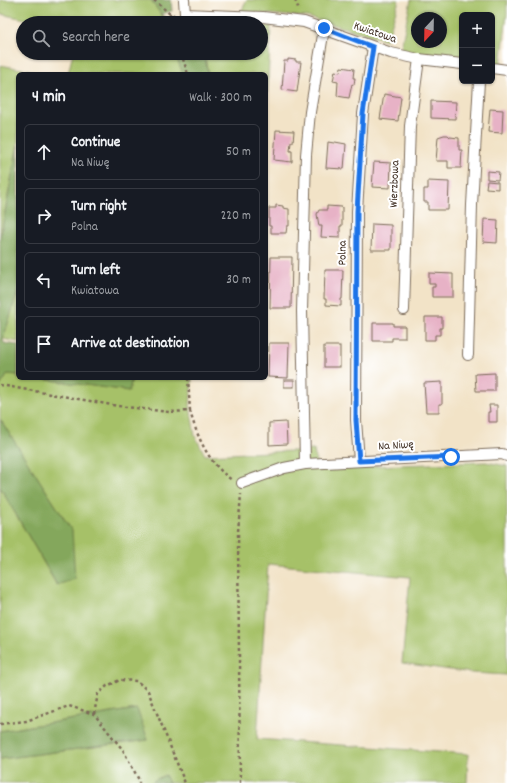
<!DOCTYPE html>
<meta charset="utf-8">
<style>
:root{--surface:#171b24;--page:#20242c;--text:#f1f3f6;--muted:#9ea1a6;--line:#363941}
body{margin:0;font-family:Dekko,sans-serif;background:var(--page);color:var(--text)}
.controls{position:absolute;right:12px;top:12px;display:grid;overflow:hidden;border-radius:6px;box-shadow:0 1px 3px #0004}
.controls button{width:36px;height:36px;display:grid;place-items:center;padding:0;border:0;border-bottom:1px solid var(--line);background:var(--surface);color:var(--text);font:20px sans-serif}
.compass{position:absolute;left:411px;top:12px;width:36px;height:36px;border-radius:50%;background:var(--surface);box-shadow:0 1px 3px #0004;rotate:202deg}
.stop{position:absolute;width:12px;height:12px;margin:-9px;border:3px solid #1a73e8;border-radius:50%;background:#fff}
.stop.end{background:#1a73e8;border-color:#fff;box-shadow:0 1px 4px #0008}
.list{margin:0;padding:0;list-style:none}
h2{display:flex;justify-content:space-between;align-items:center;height:52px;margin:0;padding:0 16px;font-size:17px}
h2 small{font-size:13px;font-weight:400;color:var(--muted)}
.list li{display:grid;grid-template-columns:26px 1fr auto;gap:12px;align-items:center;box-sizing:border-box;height:56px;margin:0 8px 8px;padding:0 8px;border:1px solid var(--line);border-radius:6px}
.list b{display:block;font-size:15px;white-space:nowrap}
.list p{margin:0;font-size:13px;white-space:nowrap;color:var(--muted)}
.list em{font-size:13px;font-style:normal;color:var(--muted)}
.icon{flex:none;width:22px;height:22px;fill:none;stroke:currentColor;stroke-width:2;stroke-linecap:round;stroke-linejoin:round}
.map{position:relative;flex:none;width:507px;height:783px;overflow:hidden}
.search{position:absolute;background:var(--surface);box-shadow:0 1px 3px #0004;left:16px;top:16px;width:252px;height:44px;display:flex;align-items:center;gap:10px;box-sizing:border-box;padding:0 14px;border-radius:22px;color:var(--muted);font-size:15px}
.panel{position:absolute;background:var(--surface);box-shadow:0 1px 3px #0004;left:16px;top:72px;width:252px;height:308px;border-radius:6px}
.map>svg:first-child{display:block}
.green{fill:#a6c168;stroke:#707643;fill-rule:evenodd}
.forest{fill:#84a75c;stroke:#60683d}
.building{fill:#e7b2c6}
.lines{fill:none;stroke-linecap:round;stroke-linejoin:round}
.street-casing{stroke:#7b6b59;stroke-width:12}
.path{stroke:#7b6b59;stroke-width:2.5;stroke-dasharray:3 3;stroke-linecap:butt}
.street{stroke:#fff;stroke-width:10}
.route{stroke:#1a73e8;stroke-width:5}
.labels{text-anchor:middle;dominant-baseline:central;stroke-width:4;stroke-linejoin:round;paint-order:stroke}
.street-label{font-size:12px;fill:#3b2a1e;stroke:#fff}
</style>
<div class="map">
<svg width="507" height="783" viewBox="0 0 507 783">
<rect width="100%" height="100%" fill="#fff"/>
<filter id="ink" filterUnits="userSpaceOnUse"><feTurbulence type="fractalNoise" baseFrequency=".025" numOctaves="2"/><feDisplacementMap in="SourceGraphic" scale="8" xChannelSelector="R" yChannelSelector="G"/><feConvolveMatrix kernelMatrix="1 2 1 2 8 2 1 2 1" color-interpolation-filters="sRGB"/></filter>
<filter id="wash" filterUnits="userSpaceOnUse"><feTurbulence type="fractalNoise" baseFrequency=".012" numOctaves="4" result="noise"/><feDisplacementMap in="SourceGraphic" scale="16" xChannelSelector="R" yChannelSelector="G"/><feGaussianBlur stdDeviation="0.9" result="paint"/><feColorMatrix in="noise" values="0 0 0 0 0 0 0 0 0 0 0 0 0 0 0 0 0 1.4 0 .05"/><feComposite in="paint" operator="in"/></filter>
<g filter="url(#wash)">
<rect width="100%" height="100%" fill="#f2e3c7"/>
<g class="green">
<path d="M0,0H151L160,13L164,23H45L0,14Z"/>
<path d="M247,0H399L387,40L307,17L241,12Z"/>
<path d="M411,0H507V14L501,65L492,64V15H462V60L400,52ZM417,18H441V42H417Z"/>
<path d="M261,26H271L266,117V74H208L204,53H261Z"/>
<path d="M73,53H175L183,74H68Z"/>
<path d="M0,65L33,71L32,74H18V143L0,237Z"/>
<path d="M18,291V342L3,339Z"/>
<path d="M8,374L18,375V378H36L129,391L132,378H192L190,406L195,436L205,455L314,450L317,468L486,462L507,466V675L472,673L402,663L410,577L268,564L257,739L468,754L467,783H169L165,775L153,781V783H0V759L148,740L136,709L0,731V487L56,584L72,531L0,419V386Z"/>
</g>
<g class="forest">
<path d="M151,0H171L172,11L161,14L170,20L192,23H164L160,13Z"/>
<path d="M175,53H204L208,74H183Z"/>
<path d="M18,146V291L3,339L4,343L18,345V375L8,374L0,386V238Z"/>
<path d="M36,378H132L129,391Z"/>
<path d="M0,419L72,531L75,579L57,585L0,487Z"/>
<path d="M137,709L148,740L0,759V731Z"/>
<path d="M165,775L169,783H153V781Z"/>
</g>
<g id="blocks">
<g class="building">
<path d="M288,59L296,60V62H301L297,92L282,90L284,61H288Z"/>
<path d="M341,67L354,69L353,78H355L354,85L352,84L349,98L337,96L338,82L333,81L335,71L340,72Z"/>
<path d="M384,94L401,97L398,121L380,119Z"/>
<path d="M431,101L456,102L455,119L431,118Z"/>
<path d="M490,109L503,110L502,133L488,132Z"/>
<path d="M276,130L294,131L293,142H291L290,151H292V162L274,160Z"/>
<path d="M444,135H448L450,137L459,138V150H462L461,168H448V161H436L438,137Z"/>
<path d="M328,142L334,143L335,142L346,144L344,169L326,168Z"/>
<path d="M374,162L391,163L390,188L372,187Z"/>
<path d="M487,171L499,172L498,180L487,179Z"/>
<path d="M428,181L449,182L448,210H428V202H424V189H428Z"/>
<path d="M487,181L498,182V189L486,188Z"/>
<path d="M276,205L283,206V208L289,209V226H287L286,233H271V226H269V208H276Z"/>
<path d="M327,206L342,207V226H340V238L321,237L322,226H319L317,214L319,210H327Z"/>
<path d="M484,219L498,220L497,243L483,242Z"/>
<path d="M372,224L391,225V250H371Z"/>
<path d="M271,257H292L291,308H270Z"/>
<path d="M325,270H343L342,299H341V306L326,305V299H324Z"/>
<path d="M429,273L453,274V297H432V287H435V284H429Z"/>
<path d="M425,317H442V328H440V335H435V340H425Z"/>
<path d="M373,323H393V326H405V338H392V341H373Z"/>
<path d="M269,343H289L288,378L268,377Z"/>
<rect x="324" y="346" width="16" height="21"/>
<path d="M495,373V391H476L475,374Z"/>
<rect x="284" y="380" width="10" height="7"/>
<path d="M442,382V404H439V412H426L424,383Z"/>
<path d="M489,405H497V422H488V412H490Z"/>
<path d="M286,422L287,444L269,445V423Z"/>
</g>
</g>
</g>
<g filter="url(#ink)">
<use href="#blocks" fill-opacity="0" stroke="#7b6b59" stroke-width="1"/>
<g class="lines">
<g class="street-casing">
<g id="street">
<path d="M184,0L185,14L263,17L304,22L391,53L419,59L462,64"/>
<path d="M492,68L507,70"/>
<path d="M404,310L410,126L419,59"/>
<path d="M468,355L472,205L479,81"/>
<path d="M359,461L356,420L357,211L363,114L373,47"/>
<path d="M305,464L302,311L306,155L310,112L324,29"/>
<path d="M242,483L284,468L305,464L502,454L507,456"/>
</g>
</g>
<g class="path">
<path d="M154,0L170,14L174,15"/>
<path d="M295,0L299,10"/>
<path d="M170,14L172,23"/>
<path d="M181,53L188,74"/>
<path d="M188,378L190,411"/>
<path d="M0,385L118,406L169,412L190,411C197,437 209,464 232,480"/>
<path d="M94,714L98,694L107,686L120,680L137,681L148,691L185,783"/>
<path d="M0,724L26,721L69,706L94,714L123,750L139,780V783"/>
<path d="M240,783L238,532L241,494"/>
</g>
<use href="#street" class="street"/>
</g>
</g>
<g class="lines" filter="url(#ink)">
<path class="route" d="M324,28L373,47L363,114L357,211L356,420L359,461L451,457"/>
</g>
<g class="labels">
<g class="street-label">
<text transform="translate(375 33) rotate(19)">Kwiatowa</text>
<text transform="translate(395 184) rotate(-88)">Wierzbowa</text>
<text transform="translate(343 253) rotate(-89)">Polna</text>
<text transform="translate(396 446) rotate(-3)">Na Niwę</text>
</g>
</g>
</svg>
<div class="controls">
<button>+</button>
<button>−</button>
</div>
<svg class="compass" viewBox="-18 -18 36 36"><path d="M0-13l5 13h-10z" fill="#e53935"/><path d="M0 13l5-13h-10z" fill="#9ea1a6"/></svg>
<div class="stop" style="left:451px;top:457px"></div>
<div class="stop end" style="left:324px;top:28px"></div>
<div class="search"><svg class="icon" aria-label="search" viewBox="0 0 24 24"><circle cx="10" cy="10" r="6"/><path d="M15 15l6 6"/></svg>Search here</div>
<section class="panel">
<h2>4 min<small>Walk · 300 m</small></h2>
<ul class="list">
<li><svg class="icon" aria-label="ahead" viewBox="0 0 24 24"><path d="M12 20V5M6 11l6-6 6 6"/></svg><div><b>Continue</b><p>Na Niwę</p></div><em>50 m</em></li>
<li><svg class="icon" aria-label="right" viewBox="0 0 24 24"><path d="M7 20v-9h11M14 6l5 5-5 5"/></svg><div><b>Turn right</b><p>Polna</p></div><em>220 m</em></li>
<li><svg class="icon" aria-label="left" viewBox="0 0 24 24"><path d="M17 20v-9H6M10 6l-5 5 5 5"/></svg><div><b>Turn left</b><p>Kwiatowa</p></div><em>30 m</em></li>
<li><svg class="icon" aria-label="arrive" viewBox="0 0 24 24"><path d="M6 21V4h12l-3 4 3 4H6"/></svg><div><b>Arrive at destination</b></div></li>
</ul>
</section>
</div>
